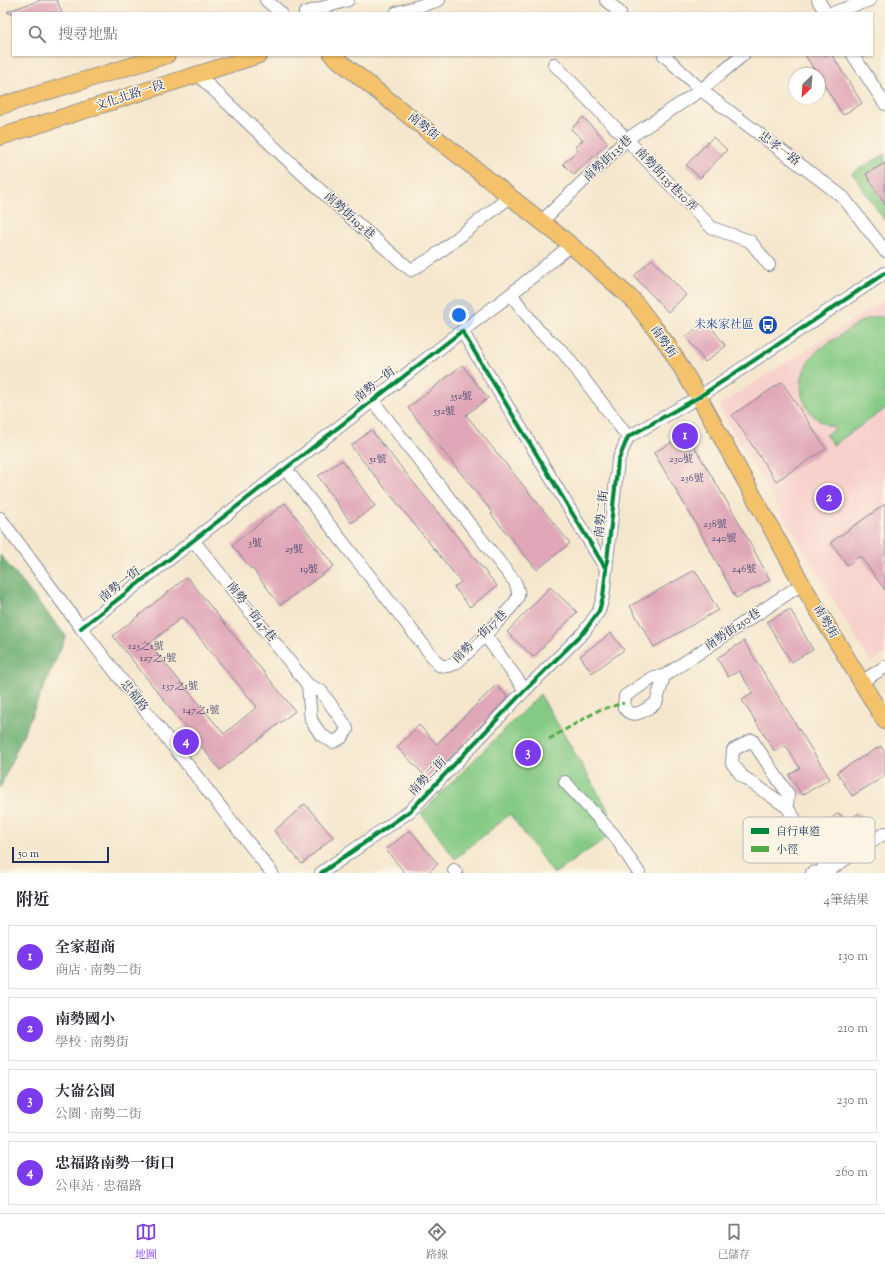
<!DOCTYPE html>
<html lang="zh-TW">
<meta charset="utf-8">
<style>
:root{--surface:#fff;--page:#f7f7f7;--text:#2b2b33;--muted:#7c7c81;--line:#e1e1e2;--accent:#7c3aed}
body{margin:0;font-family:"Sorts Mill Goudy","Noto Serif TC",serif;background:var(--page);color:var(--text)}
.compass{position:absolute;left:789px;top:68px;width:36px;height:36px;border-radius:50%;background:var(--surface);box-shadow:0 1px 3px #0004;rotate:205deg}
.scale{position:absolute;left:12px;bottom:10px;width:97px;box-sizing:border-box;padding-left:4px;border:2px solid #1b2f5e;border-top:0;font-size:11px;line-height:14px;white-space:nowrap;color:#1b2f5e;-webkit-text-stroke:3px #fcf5e5;paint-order:stroke}
.you{position:absolute;left:459px;top:315px;width:14px;height:14px;margin:-10px;border:3px solid #fff;border-radius:50%;background:#1a73e8;box-shadow:0 0 0 6px #1a73e833}
.badge{display:grid;place-items:center;width:26px;height:26px;border-radius:50%;background:var(--accent);color:#fff;font-size:13px;font-weight:700}
.pin{position:absolute;translate:-50% -50%;border:2px solid #fff;box-shadow:0 1px 4px #0006}
.list{margin:0;padding:0;list-style:none}
h2{display:flex;justify-content:space-between;align-items:center;height:52px;margin:0;padding:0 16px;font-size:17px}
h2 small{font-size:13px;font-weight:400;color:var(--muted)}
.list li{display:grid;grid-template-columns:26px 1fr auto;gap:12px;align-items:center;box-sizing:border-box;height:64px;margin:0 8px 8px;padding:0 8px;border:1px solid var(--line);border-radius:0px}
.list b{display:block;font-size:15px;white-space:nowrap}
.list p{margin:0;font-size:13px;white-space:nowrap;color:var(--muted)}
.list em{font-size:13px;font-style:normal;color:var(--muted)}
.icon{flex:none;width:22px;height:22px;fill:none;stroke:currentColor;stroke-width:2;stroke-linecap:round;stroke-linejoin:round}
.map{position:relative;flex:none;width:885px;height:873px;overflow:hidden}
.search{position:absolute;background:var(--surface);box-shadow:0 1px 3px #0004;left:12px;right:12px;top:12px;height:44px;display:flex;align-items:center;gap:10px;box-sizing:border-box;padding:0 14px;border-radius:0px;color:var(--muted);font-size:15px}
.sheet{height:340px;background:var(--surface)}
nav{display:flex;justify-content:space-around;align-items:center;box-sizing:border-box;height:56px;border-top:1px solid var(--line);background:var(--surface);font-size:11px;color:var(--muted)}
nav a{display:grid;justify-items:center;gap:2px}
nav .on{color:var(--accent)}
.map>svg:first-child{display:block}
.built{fill:#f7d0cc}
.green{fill:#85ca84;stroke:#507c71}
.forest{fill:#6cae72;stroke:#446e68}
.building{fill:#e0a7b8;fill-rule:evenodd}
.lines{fill:none;stroke-linecap:round;stroke-linejoin:round}
.minor-casing{stroke:#888b96;stroke-width:14}
.major-casing{stroke:#888b96;stroke-width:18}
.minor{stroke:#fff;stroke-width:12}
.major{stroke:#f3c26a;stroke-width:16}
.quiet{stroke:#52ab49;stroke-width:3;stroke-dasharray:6 3;stroke-linecap:butt}
.cycleway-casing{stroke:#fcf5e5;stroke-width:6}
.cycleway{stroke:#00873e;stroke-width:4}
.labels{text-anchor:middle;dominant-baseline:central;stroke-width:3;stroke-linejoin:round;paint-order:stroke}
.number-label{font-size:10px;fill:#4c4d74}
.street-label{font-size:12px;fill:#1b2f5e;stroke:#fcf5e5}
.transit-label{font-size:12px;fill:#164399;stroke:#fcf5e5;text-anchor:end}
.key{fill:#fcf5e5;stroke:#b8babc;stroke-width:1}
.key-label{font-size:11px;fill:#1b2f5e}
</style>
<div class="map">
<svg width="885" height="873" viewBox="0 0 885 873">
<rect width="100%" height="100%" fill="#fcf5e5"/>
<filter id="ink" filterUnits="userSpaceOnUse"><feTurbulence type="fractalNoise" baseFrequency=".025" numOctaves="2"/><feDisplacementMap in="SourceGraphic" scale="8" xChannelSelector="R" yChannelSelector="G"/><feConvolveMatrix kernelMatrix="1 2 1 2 8 2 1 2 1" color-interpolation-filters="sRGB"/></filter>
<filter id="wash" filterUnits="userSpaceOnUse"><feTurbulence type="fractalNoise" baseFrequency=".012" numOctaves="4" result="noise"/><feDisplacementMap in="SourceGraphic" scale="16" xChannelSelector="R" yChannelSelector="G"/><feGaussianBlur stdDeviation="0.9" result="paint"/><feColorMatrix in="noise" values="0 0 0 0 0 0 0 0 0 0 0 0 0 0 0 0 0 1.4 0 .05"/><feComposite in="paint" operator="in"/></filter>
<g filter="url(#wash)">
<rect width="100%" height="100%" fill="#f5e7ce"/>
<path class="built" d="M885,300V653L871,663L718,406Z"/>
<g class="green">
<path d="M885,154V221L852,173Z"/>
<path d="M876,316L885,318V409L833,445L826,435L836,428C800,419 790,380 815,353C820,347 829,343 835,339C844,333 854,325 864,320C867,318 872,318 876,316Z"/>
<path d="M540,694L610,813L600,820L609,836L555,873H553L510,814L455,859L421,813Z"/>
</g>
<path class="forest" d="M0,555L66,636L0,788Z"/>
<g id="blocks">
<g class="building">
<path d="M41,0H57L62,13H8V11Z"/>
<path d="M805,55H832L862,103L843,115L819,77V74H817Z"/>
<path d="M583,117L608,143L574,175L563,164L578,150L575,147L583,140L571,129Z"/>
<path d="M713,137L727,150L700,178L686,165Z"/>
<path d="M885,163V205L866,174Z"/>
<path d="M652,259L686,295L668,312L634,276Z"/>
<path d="M706,321L726,346L705,362L686,337Z"/>
<path d="M462,365L488,398L466,415L570,543L537,570L491,514L493,513L408,408Z"/>
<path d="M782,382L826,449L776,481L732,415Z"/>
<path d="M371,430L497,586L470,607L454,587L461,582L351,446Z"/>
<path d="M686,433L736,517L770,580L736,598L695,522L654,453Z"/>
<path d="M342,460L375,506L351,523L318,476Z"/>
<path d="M285,503L334,566L280,605L252,568L251,569L232,545Z"/>
<path d="M885,504V590L860,556L847,565L831,542Z"/>
<path d="M695,570L718,610L654,647L630,606Z"/>
<path d="M187,577L295,711L220,770L113,636ZM182,617L257,707L224,734L149,644Z"/>
<path d="M550,587L577,612L533,657L507,632Z"/>
<path d="M790,609L813,650L791,662L767,622Z"/>
<path d="M611,633L624,650L592,673L580,656Z"/>
<path d="M744,641L830,779L802,795L789,775L800,768L786,746L775,752L742,700L753,693L739,671L728,677L717,658Z"/>
<path d="M496,685L508,697L429,780L397,747L419,725L437,744Z"/>
<path d="M881,746L885,753V776L852,796L837,772Z"/>
<path d="M305,804L333,837L302,864L274,831Z"/>
<path d="M839,813L845,822L859,813L872,833L846,850L827,821Z"/>
<path d="M410,830L438,864L427,873H405L386,850Z"/>
</g>
</g>
</g>
<g filter="url(#ink)">
<use href="#blocks" fill-opacity="0" stroke="#888b96" stroke-width="1"/>
<g class="lines">
<g class="minor-casing">
<g id="minor">
<path d="M266,0L281,13"/>
<path d="M606,0L620,13"/>
<path d="M818,0L826,13"/>
<path d="M305,13L348,0"/>
<path d="M396,13L439,0"/>
<path d="M832,13L870,0"/>
<path d="M664,55L701,90L843,197L885,251"/>
<path d="M853,55L885,104"/>
<path d="M554,64L712,228L750,241L769,265"/>
<path d="M197,74C267,141 337,208 411,270L432,258L511,196"/>
<path d="M541,222L627,139L701,90L743,55"/>
<path d="M511,294L538,330L563,352L628,437"/>
<path d="M462,331L511,294L571,245"/>
<path d="M285,468L439,665C445,666 448,667 454,664C461,661 514,606 517,599C520,592 517,588 515,582L372,400"/>
<path d="M0,518L81,628L272,873"/>
<path d="M193,540L308,685L321,691L346,726L347,730L341,738L333,742L321,735L311,720L308,685"/>
<path d="M81,628L462,331L606,569"/>
<path d="M485,635L525,690"/>
<path d="M664,676L656,703C645,710 633,721 624,707L625,696L654,677L664,676L802,584"/>
<path d="M861,682L885,667"/>
<path d="M565,782L614,835L639,873"/>
<path d="M787,807L742,776L732,763L733,750L752,740L788,794L787,807L830,873"/>
<path d="M454,870L456,873"/>
<path d="M321,873L410,811L525,690L584,632L599,611L603,597L618,461L628,437L699,397L885,273"/>
<path d="M812,873L828,871L885,833"/>
</g>
</g>
<g class="major-casing">
<g id="major">
<path d="M332,55L571,245L633,300L667,344L699,397L802,584L885,721"/>
<path d="M0,106L167,55"/>
<path d="M0,137L259,55"/>
</g>
</g>
<use href="#minor" class="minor"/>
<use href="#major" class="major"/>
<path class="quiet" d="M549,739L599,710L624,703"/>
<g class="cycleway-casing">
<g id="cycleway">
<path d="M81,628L462,331L606,569"/>
<path d="M321,873L410,811L525,690L584,632L599,611L603,597L618,461L628,437L699,397L885,273"/>
</g>
</g>
<use href="#cycleway" class="cycleway"/>
</g>
</g>
<defs>
<g id="bus-disc" transform="scale(1)"><circle r="9.5" fill="#1a4fb4" stroke="#fcf5e5"/><path d="M-5-6H5V4H4V6H2V4H-2V6H-4V4H-5ZM-3.5-4V0h7V-4ZM-3.5 1.2v1.5H-2V1.2ZM2 1.2v1.5H3.5V1.2Z" fill="#fff"/></g>
</defs>
<g fill-rule="evenodd">
<use href="#bus-disc" x="768" y="325"/>
</g>
<g class="labels">
<g class="number-label">
<text x="461" y="396">352號</text>
<text x="444" y="411">352號</text>
<text x="378" y="459">51號</text>
<text x="681" y="459">230號</text>
<text x="692" y="478">236號</text>
<text x="715" y="524">238號</text>
<text x="724" y="538">240號</text>
<text x="255" y="543">3號</text>
<text x="294" y="549">25號</text>
<text x="309" y="569">19號</text>
<text x="744" y="569">246號</text>
<text x="146" y="646">123之1號</text>
<text x="158" y="658">127之1號</text>
<text x="180" y="686">137之1號</text>
<text x="201" y="710">147之1號</text>
</g>
<g class="street-label">
<text transform="translate(130 96) rotate(-18)">文化北路一段</text>
<text transform="translate(423 127) rotate(38)">南勢街</text>
<text transform="translate(779 149) rotate(37)">忠孝一路</text>
<text transform="translate(608 159) rotate(-43)">南勢街135巷</text>
<text transform="translate(666 180) rotate(46)">南勢街135巷10弄</text>
<text transform="translate(349 216) rotate(42)">南勢街192巷</text>
<text transform="translate(663 342) rotate(55)">南勢街</text>
<text transform="translate(375 385) rotate(-38)">南勢一街</text>
<text transform="translate(602 514) rotate(-84)">南勢二街</text>
<text transform="translate(120 585) rotate(-38)">南勢一街</text>
<text transform="translate(251 612) rotate(52)">南勢一街47巷</text>
<text transform="translate(825 622) rotate(59)">南勢街</text>
<text transform="translate(733 630) rotate(-34)">南勢街250巷</text>
<text transform="translate(480 637) rotate(-44)">南勢一街17巷</text>
<text transform="translate(134 696) rotate(52)">忠福路</text>
<text transform="translate(428 777) rotate(-46)">南勢二街</text>
</g>
<g class="transit-label">
<text x="754" y="325">未來家社區</text>
</g>
</g>
<rect x="743" y="817" width="132" height="46" rx="6" class="key"/>
<rect x="751" y="828" width="18" height="6" fill="#00873e"/>
<rect x="751" y="846" width="18" height="6" fill="#52ab49"/>
<g class="key-label">
<text x="776" y="835">自行車道</text>
<text x="776" y="853">小徑</text>
</g>
</svg>
<svg class="compass" viewBox="-18 -18 36 36"><path d="M0-13l5 13h-10z" fill="#e53935"/><path d="M0 13l5-13h-10z" fill="#7c7c81"/></svg>
<div class="scale">50 m</div>
<div class="you"></div>
<div class="pin badge" style="left:685px;top:436px">1</div>
<div class="pin badge" style="left:829px;top:498px">2</div>
<div class="pin badge" style="left:528px;top:753px">3</div>
<div class="pin badge" style="left:186px;top:742px">4</div>
<div class="search"><svg class="icon" aria-label="search" viewBox="0 0 24 24"><circle cx="10" cy="10" r="6"/><path d="M15 15l6 6"/></svg>搜尋地點</div>
</div>
<section class="sheet">
<h2>附近<small>4筆結果</small></h2>
<ul class="list">
<li><span class="badge">1</span><div><b>全家超商</b><p>商店 · 南勢二街</p></div><em>130 m</em></li>
<li><span class="badge">2</span><div><b>南勢國小</b><p>學校 · 南勢街</p></div><em>210 m</em></li>
<li><span class="badge">3</span><div><b>大崙公園</b><p>公園 · 南勢二街</p></div><em>230 m</em></li>
<li><span class="badge">4</span><div><b>忠福路南勢一街口</b><p>公車站 · 忠福路</p></div><em>260 m</em></li>
</ul>
</section>
<nav>
<a class="on"><svg class="icon" aria-label="map" viewBox="0 0 24 24"><path d="M3 6l6-2 6 2 6-2v14l-6 2-6-2-6 2zM9 4v14M15 6v14"/></svg>地圖</a>
<a><svg class="icon" aria-label="directions" viewBox="0 0 24 24"><path d="M12 3l9 9-9 9-9-9zM9 14v-3h6M13 9l2 2-2 2"/></svg>路線</a>
<a><svg class="icon" aria-label="saved" viewBox="0 0 24 24"><path d="M7 4h10v16l-5-4-5 4z"/></svg>已儲存</a>
</nav>
